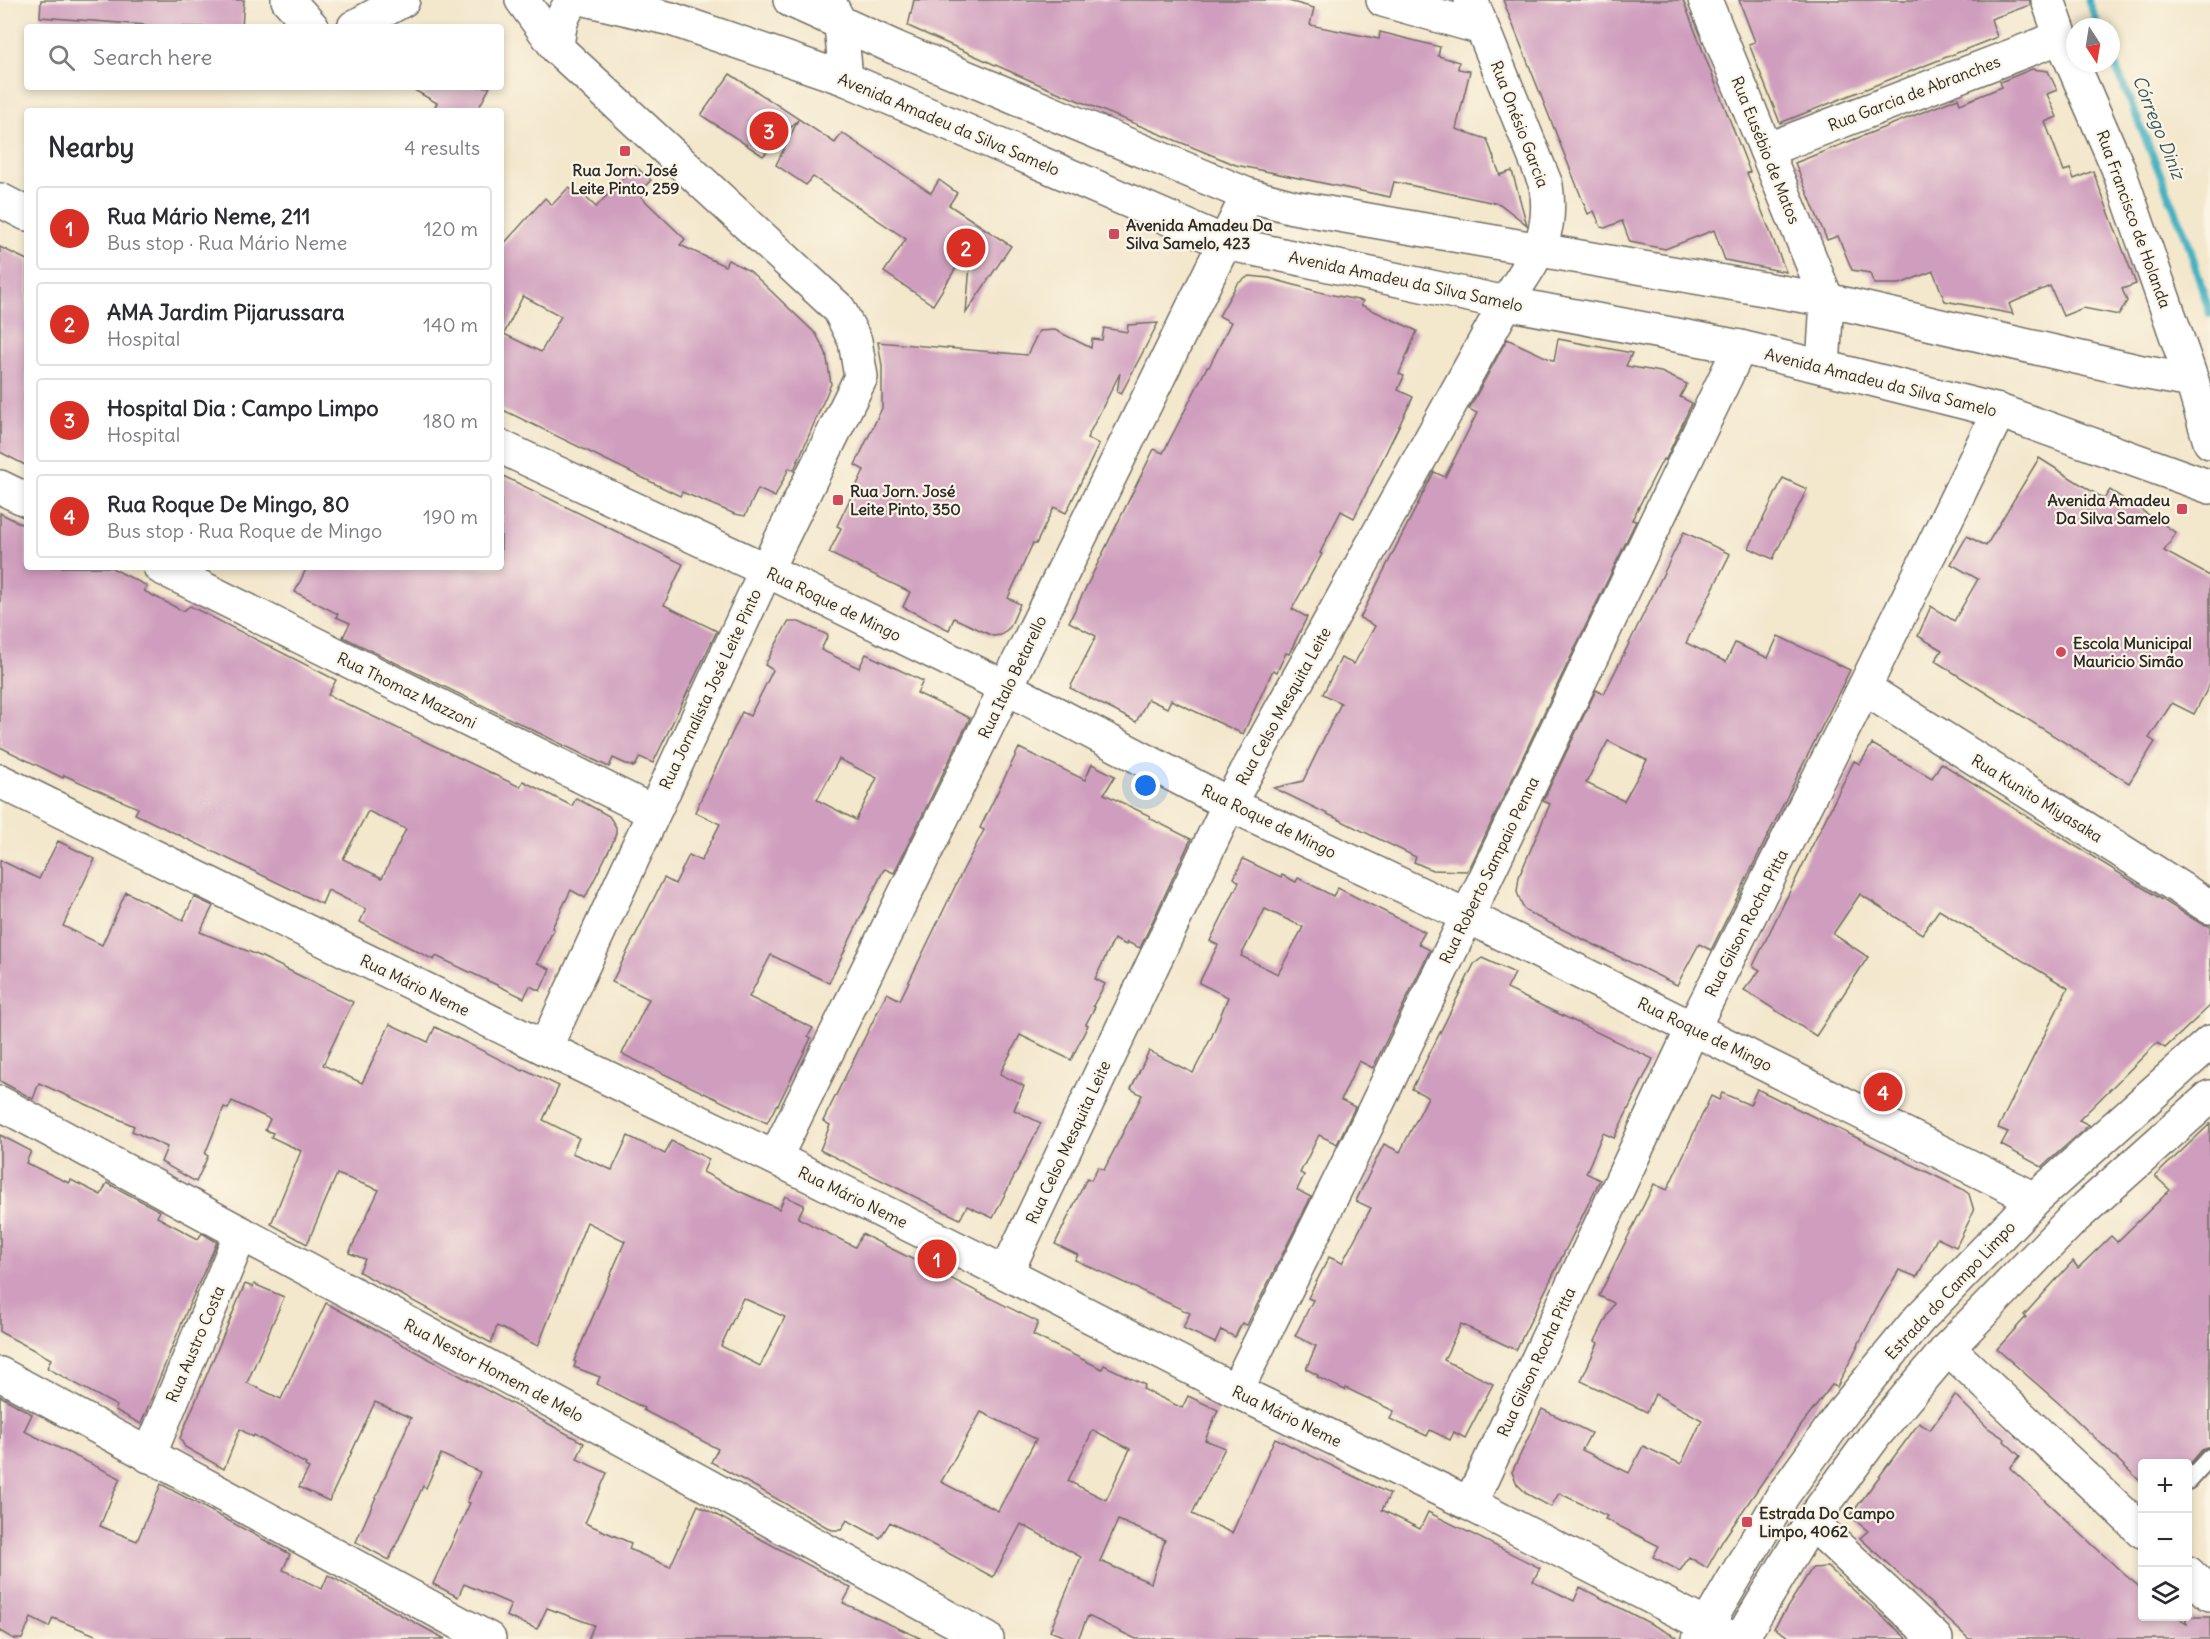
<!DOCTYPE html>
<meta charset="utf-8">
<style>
:root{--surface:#fff;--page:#f7f7f7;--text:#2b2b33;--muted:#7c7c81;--line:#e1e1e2;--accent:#d93025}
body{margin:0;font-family:Delius,sans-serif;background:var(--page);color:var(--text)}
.controls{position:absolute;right:18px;bottom:18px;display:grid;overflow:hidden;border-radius:6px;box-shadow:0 3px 9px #0003}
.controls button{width:54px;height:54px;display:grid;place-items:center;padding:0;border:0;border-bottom:2px solid var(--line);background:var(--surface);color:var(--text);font:30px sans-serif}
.compass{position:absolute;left:2066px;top:18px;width:54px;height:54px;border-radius:50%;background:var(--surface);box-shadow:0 3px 9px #0003;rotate:168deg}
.you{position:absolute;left:1146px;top:786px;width:21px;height:21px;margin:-15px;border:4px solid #fff;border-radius:50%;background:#1a73e8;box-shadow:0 0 0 9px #1a73e833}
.badge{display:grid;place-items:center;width:39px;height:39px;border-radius:50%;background:var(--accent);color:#fff;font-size:20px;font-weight:700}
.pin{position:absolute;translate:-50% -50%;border:3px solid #fff;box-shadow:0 2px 6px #0006}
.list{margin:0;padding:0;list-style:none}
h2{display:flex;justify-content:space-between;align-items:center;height:78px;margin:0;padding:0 24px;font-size:26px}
h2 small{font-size:20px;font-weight:400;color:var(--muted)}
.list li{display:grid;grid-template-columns:39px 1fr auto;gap:18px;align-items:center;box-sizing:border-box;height:84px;margin:0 12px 12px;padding:0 12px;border:2px solid var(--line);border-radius:6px}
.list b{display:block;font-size:22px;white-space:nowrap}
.list p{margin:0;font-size:20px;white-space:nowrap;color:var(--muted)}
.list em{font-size:20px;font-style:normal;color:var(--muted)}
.icon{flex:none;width:33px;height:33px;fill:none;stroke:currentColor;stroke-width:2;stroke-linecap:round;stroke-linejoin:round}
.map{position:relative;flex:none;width:2210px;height:1639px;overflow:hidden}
.search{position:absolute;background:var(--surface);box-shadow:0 3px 9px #0003;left:24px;top:24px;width:480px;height:66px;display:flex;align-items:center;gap:15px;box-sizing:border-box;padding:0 21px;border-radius:6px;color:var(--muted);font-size:22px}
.panel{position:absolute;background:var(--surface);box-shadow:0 3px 9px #0003;left:24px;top:108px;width:480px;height:462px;border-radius:6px}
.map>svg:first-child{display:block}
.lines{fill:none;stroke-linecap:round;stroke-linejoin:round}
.stream{stroke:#44b1c1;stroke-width:8}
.building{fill:#cf9dbd;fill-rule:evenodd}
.service-casing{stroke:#716d63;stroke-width:20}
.minor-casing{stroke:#716d63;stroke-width:36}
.tertiary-casing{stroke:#716d63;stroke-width:36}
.primary-casing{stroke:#716d63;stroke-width:36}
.service{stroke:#fff;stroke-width:16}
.minor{stroke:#fff;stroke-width:33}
.tertiary{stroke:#fff;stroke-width:33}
.primary{stroke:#fff;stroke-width:33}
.poi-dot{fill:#d1495b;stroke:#fcf5e5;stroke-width:2}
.labels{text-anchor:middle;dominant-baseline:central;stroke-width:4.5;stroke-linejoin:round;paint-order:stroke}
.street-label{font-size:16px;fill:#2b2b2b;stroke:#fcf5e5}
.poi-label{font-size:16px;font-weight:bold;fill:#2b2b2b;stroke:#fcf5e5;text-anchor:start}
.water-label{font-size:18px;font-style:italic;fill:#345a60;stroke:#fcf5e5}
</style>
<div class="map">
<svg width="2210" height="1639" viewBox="0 0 2210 1639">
<rect width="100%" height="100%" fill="#fcf5e5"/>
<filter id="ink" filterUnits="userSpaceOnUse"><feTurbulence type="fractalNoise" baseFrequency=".0167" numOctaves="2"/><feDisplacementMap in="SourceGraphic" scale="12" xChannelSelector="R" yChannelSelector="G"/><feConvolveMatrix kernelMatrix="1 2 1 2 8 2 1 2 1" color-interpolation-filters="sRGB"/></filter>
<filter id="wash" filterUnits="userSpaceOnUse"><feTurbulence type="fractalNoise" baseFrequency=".008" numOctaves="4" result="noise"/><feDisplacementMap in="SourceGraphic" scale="24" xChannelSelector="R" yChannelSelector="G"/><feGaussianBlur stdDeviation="1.35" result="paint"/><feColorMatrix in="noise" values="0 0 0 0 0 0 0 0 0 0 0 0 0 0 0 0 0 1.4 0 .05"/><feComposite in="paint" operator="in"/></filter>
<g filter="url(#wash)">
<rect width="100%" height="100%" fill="#f3e7cc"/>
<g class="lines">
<g class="stream">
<path d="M2088,0L2099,27"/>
<path d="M2111,55L2187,239L2210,314"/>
</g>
</g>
<g id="blocks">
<g class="building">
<path d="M41,0H244L242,27H146V25L40,17Z"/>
<path d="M914,0H1285L1314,8L1310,25L1379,39L1380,32L1440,47L1438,56L1459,62L1458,69L1470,71L1456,129L1487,139L1500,175L1512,171L1527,225L1500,204L1394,182L1390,197L1236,165L1045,87L908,26Z"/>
<path d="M1503,0H1683L1750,172L1747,173L1786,272L1725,260L1714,230L1665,249L1630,242L1622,221L1605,228L1601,227L1594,211L1588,214Z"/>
<path d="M1739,0H2030V5L1991,19L1997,37L1780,123L1749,44L1755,42Z"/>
<path d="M2032,69L2048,71L2057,90L2047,94L2057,117L2045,122L2064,171L2070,169L2074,179L2093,171L2136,284L2122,289L2127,301L2119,315L2083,308L2063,316L2050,286L2009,304L2013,314L1945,301L1933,271L1900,284H1874L1870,273L1852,270L1838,236L1827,240L1795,163L1958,98L1960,104L2002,87L2000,82Z"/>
<path d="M730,74L835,143L842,133L931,193L939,180L957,193L949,205L1011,246L966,313L972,242L933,305L884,272L906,239L813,177L806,185L776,165L798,120L763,156L701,115Z"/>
<path d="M409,87H490L477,111H432L437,103Z"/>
<path d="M635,166L651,180L638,194L685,239L680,245L725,266L728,260L750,271L816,334L826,353L831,384L794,470L789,468L775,497L758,489L745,516L735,514L682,492L680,496L501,409V247L545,198L552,205L569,187L577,195L580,192L596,207ZM523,296L561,316L541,352L504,334Z"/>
<path d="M0,247L27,260V466L0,452Z"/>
<path d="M1249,276L1269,278L1323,293L1363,301L1361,305L1417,331L1399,374L1404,376L1398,390L1413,397L1354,518L1341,511L1320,553L1322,554L1292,609L1307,617L1289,654L1286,653L1277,672L1273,670L1243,734L1171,700L1167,708L1148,699L1136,722L1070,688L1096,636L1069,622L1154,449L1163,453L1207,367H1209L1231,322L1219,316L1237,284Z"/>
<path d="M1158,323L1121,394L1117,392L1120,373L1087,438L1099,444L1066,513L1054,507L1036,544L1033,543L1008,598L1020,604L1010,627L1001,635L993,636L954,618L949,630L903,607L910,592L829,553L841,528L837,526L864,470L855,465L882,408V366L878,342L1027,355L1039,331L1055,330L1091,348L1092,339L1102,340L1104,328L1127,332L1128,325Z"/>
<path d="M1507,339L1554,361L1558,339L1632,353L1626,366L1661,372L1687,384L1680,397L1692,403L1665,461L1663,459L1632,520L1636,521L1471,865L1467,871L1432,870L1414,862L1416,857L1274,788L1303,781L1341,703L1323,694L1341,658L1354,664L1375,626L1360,618L1434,472L1445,477L1477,413L1469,409Z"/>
<path d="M2039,458L2104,499L2110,490L2166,526L2176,533L2164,551L2210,576V684L2194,714L2172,703L2149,738L2155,742L2129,783L1935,661L1942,650L1918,636L1931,606L1954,621L1978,579L1951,564L1967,536L1986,546Z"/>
<path d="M501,475L683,564L664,605L717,631L653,763L640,757L635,766L633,765V767L613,758L609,767L594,760L343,637L350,623L336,617L338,614L295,592L307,567H501Z"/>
<path d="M1783,478L1807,489L1773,559L1749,548Z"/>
<path d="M0,513L27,527V567H110L147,586L144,591L183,611L190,606L336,680L328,695L520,787L523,781L572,806L576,798L609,816L616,827V833L613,842L585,898L571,890L552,928L554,929L537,963L550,969L540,991L530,986L524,998L436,956L434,960L360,922L366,909L328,890L322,904L135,814L138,808L64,775L63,778L0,747ZM368,811L406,829L382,878L343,859Z"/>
<path d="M1684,532L1730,554L1686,643L1726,662L1735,643L1768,658L1778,636L1850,670L1711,950L1699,944L1677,985L1533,915L1523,908L1517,892L1519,877L1550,804L1543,801L1596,690L1604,694ZM1608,741L1647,760L1624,801L1586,783Z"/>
<path d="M788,622H799L828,635L821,650L859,668L866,654L923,681L917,693L970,718L894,873L885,869L883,871L829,983L771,955L749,997L813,1028L808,1036L811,1038L778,1105L777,1104L767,1123L622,1054L649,999L612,982L664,878L675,884L689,855L701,861L720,824L695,812L742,712L750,716L773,670L765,665ZM839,759L877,778L856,820L817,800Z"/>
<path d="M1872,744L1932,778L1941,763L2200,923L2210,926V1006L2165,1048L2157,1043L2079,1120L2089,1125L2042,1167L2001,1145L2008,1132L1998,1128L2068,988L1939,910L1922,934L1860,894L1833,934L1868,957L1816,1036L1744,990L1760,970L1753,966L1854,761L1860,764Z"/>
<path d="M1019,748L1085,780L1092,764L1115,776L1104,794L1150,816L1149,818L1191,839L1140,948L1127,942L1126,945L1114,939L1095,979L1105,984L1093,1006L1095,1007L1086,1024L1088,1025L1071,1060L1020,1035L1000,1074L1024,1086L1014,1110L1041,1123L993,1218L967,1206L960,1219L820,1150L830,1125L823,1121L887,993L900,1000L963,870L984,830L980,828Z"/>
<path d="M58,841L95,859L63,926L102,945L126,892L183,920L194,897L213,906L200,932L260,956L353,1002L323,1065L362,1083L390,1024L428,1042L435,1027L523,1071L524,1069L559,1086L543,1120L579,1138L572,1153L612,1170L628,1136L665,1154L671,1141L709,1159L703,1172L741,1192L779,1209L785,1196L804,1205L798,1218L855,1247L862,1234L1038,1322L1033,1335L1102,1369L1104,1365L1145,1385L1143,1389L1182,1408L1188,1396L1218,1410L1205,1440L1225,1448L1192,1514L1232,1533L1275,1438L1390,1494L1382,1510L1420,1529L1428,1512L1540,1568L1533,1581L1574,1601L1580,1587L1680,1639H1136L1088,1616L1078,1639H1070L1050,1631L1081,1557L1021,1524L993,1577L890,1522L880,1538L847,1520L841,1530H832L711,1462L718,1449L643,1410L644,1408L597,1384L600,1377L574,1367L576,1362L574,1361L625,1241L587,1222L538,1346L497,1326L491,1343L359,1272L365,1259L349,1253L379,1190L337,1174L307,1244L271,1224L301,1151L271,1137L273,1133L265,1130L270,1119L232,1101L228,1109L224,1107L205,1154L208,1156L196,1182L161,1162L167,1147L132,1131L134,1126L39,1083L33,1099L0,1081V860L39,879ZM743,1298L785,1317L760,1366L721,1346ZM981,1412L1036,1439L998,1511L941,1482ZM1093,1430L1130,1449L1106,1500L1068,1481ZM1118,1520L1165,1540L1151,1583L1100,1561Z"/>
<path d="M1243,859L1281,877L1282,875L1296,882L1298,878L1333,896L1338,888L1425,932L1418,944L1430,950L1373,1068L1359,1061L1341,1100L1355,1107L1337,1144L1319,1135L1300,1173L1304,1175L1297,1190L1311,1197L1247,1325L1242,1323L1235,1337L1221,1330L1215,1343L1183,1328L1190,1313L1075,1260L1078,1255L1055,1244L1087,1178L1091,1180L1098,1167L1104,1170L1142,1095L1131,1089L1149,1051L1193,1073L1212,1036L1228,997L1199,983L1218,945L1210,941L1239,882L1234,878ZM1265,909L1303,927L1278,974L1241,956Z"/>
<path d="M1482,958L1515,973L1507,989L1653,1059L1614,1138L1603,1133L1586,1173L1600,1180L1516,1350L1461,1324L1444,1360L1493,1384L1465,1438L1454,1432L1450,1440L1430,1430L1427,1436L1390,1419L1394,1411L1346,1388L1345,1390L1317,1377L1318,1375L1306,1369L1316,1346L1295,1336L1313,1300L1308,1298L1329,1257L1342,1263L1371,1208L1356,1201L1384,1144L1400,1152L1428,1097L1412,1089L1474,964Z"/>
<path d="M1757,1089L1962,1189L1969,1194L1974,1211L1956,1247L1937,1238L1917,1277L1899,1270L1877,1307L1837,1387L1832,1385L1800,1427L1723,1540L1707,1568L1689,1557L1680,1571L1653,1557L1659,1546L1605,1519L1607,1516L1559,1493L1551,1507L1527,1494L1517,1484L1512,1472L1542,1409L1591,1433L1582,1450L1629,1473L1643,1446L1681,1464L1702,1420L1655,1394L1647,1412L1581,1381L1598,1343L1595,1341L1614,1303L1599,1296L1654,1184L1667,1190L1711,1096L1719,1100L1722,1093L1750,1105Z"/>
<path d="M2210,1124V1447L2202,1450L2188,1466L2187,1464H2142V1483L2063,1407L1997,1349L2026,1317L2024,1315L2073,1261L2078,1268L2111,1236L2117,1242L2170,1190L2155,1176Z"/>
<path d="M0,1135L31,1151L26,1163L69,1183L71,1180L101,1195L107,1183L160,1211L157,1217L198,1239L202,1233L217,1242L187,1310L141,1424L115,1410L117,1406L47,1368L51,1359L0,1332Z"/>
<path d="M245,1284L253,1287L254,1284L284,1297L247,1383L281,1399L326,1303L584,1443L577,1459L607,1473L585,1523L631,1543L629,1549L670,1567L698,1505L851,1588L843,1603L922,1639H588L594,1625L547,1608L537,1629L506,1616L511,1604L464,1584L458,1597L433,1584L470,1503L467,1502L480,1472L441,1454L426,1488L423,1486L389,1560L356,1542L411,1418L375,1402L329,1501L299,1487L309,1468L305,1466L306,1464L254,1435L253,1437L240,1429L224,1469L185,1447L180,1438Z"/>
<path d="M1955,1395L1988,1428L2005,1439L2004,1441L2020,1456L2010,1468L2124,1574L2142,1589V1617H2177L2187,1624V1617H2210V1639H1969L1860,1538L1868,1531L1850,1516L1919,1423L1930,1430Z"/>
<path d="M0,1396L32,1414L24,1431L120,1478L100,1526L137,1541L161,1484L290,1554L283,1570L322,1589L328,1575L445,1639H105L53,1618L49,1627L31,1618L22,1639H14L0,1631Z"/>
<path d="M1828,1567L1881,1615L1907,1639H1792L1774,1628L1812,1568Z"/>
</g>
</g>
</g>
<g filter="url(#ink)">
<use href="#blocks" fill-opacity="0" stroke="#716d63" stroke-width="1.5"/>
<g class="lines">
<g class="service-casing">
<path id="service" d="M2188,1481L2210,1457"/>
</g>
<g class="minor-casing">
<g id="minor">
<path d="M288,0L312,27"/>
<path d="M522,0L557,48L839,309L855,341L861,377L766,570L545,1048"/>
<path d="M1383,0L1482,28"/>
<path d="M1705,0L1827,300L1823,367"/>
<path d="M2048,0L2061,37L2118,168L2192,381"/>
<path d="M829,2L841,25L846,79"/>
<path d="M354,27L403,0"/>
<path d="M1766,150L2061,37"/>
<path d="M0,200L27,214"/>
<path d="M501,447L766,570L1007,688L1229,804L1467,916L2035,1199"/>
<path d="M0,487L27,500"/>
<path d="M160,567L653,812"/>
<path d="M1864,688L2210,907"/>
<path d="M0,781L545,1048L775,1158L1006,1273L1236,1391L1470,1504L1733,1639"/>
<path d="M0,1103L626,1441L987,1639"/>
<path d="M775,1158L1248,195"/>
<path d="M1006,1273L1229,804L1506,303C1533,260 1554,238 1546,185L1471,0"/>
<path d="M1948,1348L2142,1531"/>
<path d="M0,1374L489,1639"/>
<path d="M1236,1391L1369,1121L1740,347"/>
<path d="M149,1456L241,1233"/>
<path d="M1470,1504L1693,1028L1864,688L1999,411"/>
<path d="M1811,1522L1936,1639"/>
<path d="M2188,1573L2210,1594"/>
</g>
</g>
<g class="tertiary-casing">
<g id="tertiary">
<path d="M589,0L671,19L846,79L1226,243L1506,303L1740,347L1823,367L1999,411L2210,487"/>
<path d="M790,0L896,48L1248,195L1293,207L1827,300L2142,372L2192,381L2210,442"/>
<path d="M557,48C559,29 560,15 574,0"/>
</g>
</g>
<g class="primary-casing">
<g id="primary">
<path d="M1699,1639L1783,1495L1845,1409L1919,1319L2035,1199L2210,1042"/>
<path d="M1741,1639L1811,1522L1875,1435L1948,1348L2072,1220L2210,1097"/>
</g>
</g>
<use href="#service" class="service"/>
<use href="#minor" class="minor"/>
<use href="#tertiary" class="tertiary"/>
<use href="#primary" class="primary"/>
</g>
</g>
<g class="poi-dot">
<rect x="619" y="145" width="12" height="12" rx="3"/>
<rect x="1108" y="228" width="12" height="12" rx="3"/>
<rect x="832" y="494" width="12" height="12" rx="3"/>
<rect x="2176" y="503" width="12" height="12" rx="3"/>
<circle cx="2061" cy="652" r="6"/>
<rect x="1741" y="1516" width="12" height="12" rx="3"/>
</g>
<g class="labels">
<g class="street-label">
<text transform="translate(1914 93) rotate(-21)">Rua Garcia de Abranches</text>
<text transform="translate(949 124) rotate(23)">Avenida Amadeu da Silva Samelo</text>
<text transform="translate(1520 124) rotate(69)">Rua Onésio Garcia</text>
<text transform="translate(1766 150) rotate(68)">Rua Eusébio de Matos</text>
<text transform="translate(2134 219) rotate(70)">Rua Francisco de Holanda</text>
<text transform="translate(1406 281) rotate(12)">Avenida Amadeu da Silva Samelo</text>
<text transform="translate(1881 382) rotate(14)">Avenida Amadeu da Silva Samelo</text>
<text transform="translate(834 604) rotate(26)">Rua Roque de Mingo</text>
<text transform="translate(1012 677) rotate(-64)">Rua Italo Betarello</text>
<text transform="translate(710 689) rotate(-65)">Rua Jornalista José Leite Pinto</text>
<text transform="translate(407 690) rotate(26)">Rua Thomaz Mazzoni</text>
<text transform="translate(1283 706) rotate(-61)">Rua Celso Mesquita Leite</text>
<text transform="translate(2037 798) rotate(32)">Rua Kunito Miyasaka</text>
<text transform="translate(1269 821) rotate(26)">Rua Roque de Mingo</text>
<text transform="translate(1489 870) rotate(-64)">Rua Roberto Sampaio Penna</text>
<text transform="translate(1746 923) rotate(-63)">Rua Gilson Rocha Pitta</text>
<text transform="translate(415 985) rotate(26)">Rua Mário Neme</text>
<text transform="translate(1705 1034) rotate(26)">Rua Roque de Mingo</text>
<text transform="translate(1068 1142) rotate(-65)">Rua Celso Mesquita Leite</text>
<text transform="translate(853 1197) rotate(26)">Rua Mário Neme</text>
<text transform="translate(1950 1290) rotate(-47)">Estrada do Campo Limpo</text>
<text transform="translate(195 1344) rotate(-67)">Rua Austro Costa</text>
<text transform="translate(1536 1362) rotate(-65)">Rua Gilson Rocha Pitta</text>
<text transform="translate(494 1370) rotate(28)">Rua Nestor Homem de Melo</text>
<text transform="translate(1287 1416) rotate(26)">Rua Mário Neme</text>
</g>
<g class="poi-label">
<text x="625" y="170" text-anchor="middle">Rua Jorn. José<tspan x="625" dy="18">Leite Pinto, 259</tspan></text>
<text x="1126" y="225">Avenida Amadeu Da<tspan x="1126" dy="18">Silva Samelo, 423</tspan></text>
<text x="850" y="491">Rua Jorn. José<tspan x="850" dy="18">Leite Pinto, 350</tspan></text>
<text x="2170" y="500" text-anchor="end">Avenida Amadeu<tspan x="2170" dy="18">Da Silva Samelo</tspan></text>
<text x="2073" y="643">Escola Municipal<tspan x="2073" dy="18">Mauricio Simão</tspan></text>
<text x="1759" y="1513">Estrada Do Campo<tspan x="1759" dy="18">Limpo, 4062</tspan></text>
</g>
<g class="water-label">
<text transform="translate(2159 127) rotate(68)">Córrego Diniz</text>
</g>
</g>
</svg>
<div class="controls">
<button>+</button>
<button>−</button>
<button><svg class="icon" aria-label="layers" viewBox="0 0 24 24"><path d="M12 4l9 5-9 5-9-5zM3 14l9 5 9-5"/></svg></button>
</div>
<svg class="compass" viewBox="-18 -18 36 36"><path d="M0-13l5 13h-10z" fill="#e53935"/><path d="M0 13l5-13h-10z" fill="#7c7c81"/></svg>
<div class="you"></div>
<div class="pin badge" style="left:937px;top:1259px">1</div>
<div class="pin badge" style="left:966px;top:248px">2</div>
<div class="pin badge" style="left:769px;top:131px">3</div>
<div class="pin badge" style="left:1883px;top:1092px">4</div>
<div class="search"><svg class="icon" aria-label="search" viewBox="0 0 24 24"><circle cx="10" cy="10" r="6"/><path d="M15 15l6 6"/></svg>Search here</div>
<section class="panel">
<h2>Nearby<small>4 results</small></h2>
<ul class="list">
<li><span class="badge">1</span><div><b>Rua Mário Neme, 211</b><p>Bus stop · Rua Mário Neme</p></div><em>120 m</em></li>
<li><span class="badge">2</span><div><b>AMA Jardim Pijarussara</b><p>Hospital</p></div><em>140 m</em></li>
<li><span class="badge">3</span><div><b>Hospital Dia : Campo Limpo</b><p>Hospital</p></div><em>180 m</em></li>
<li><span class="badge">4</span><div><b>Rua Roque De Mingo, 80</b><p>Bus stop · Rua Roque de Mingo</p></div><em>190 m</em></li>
</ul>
</section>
</div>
